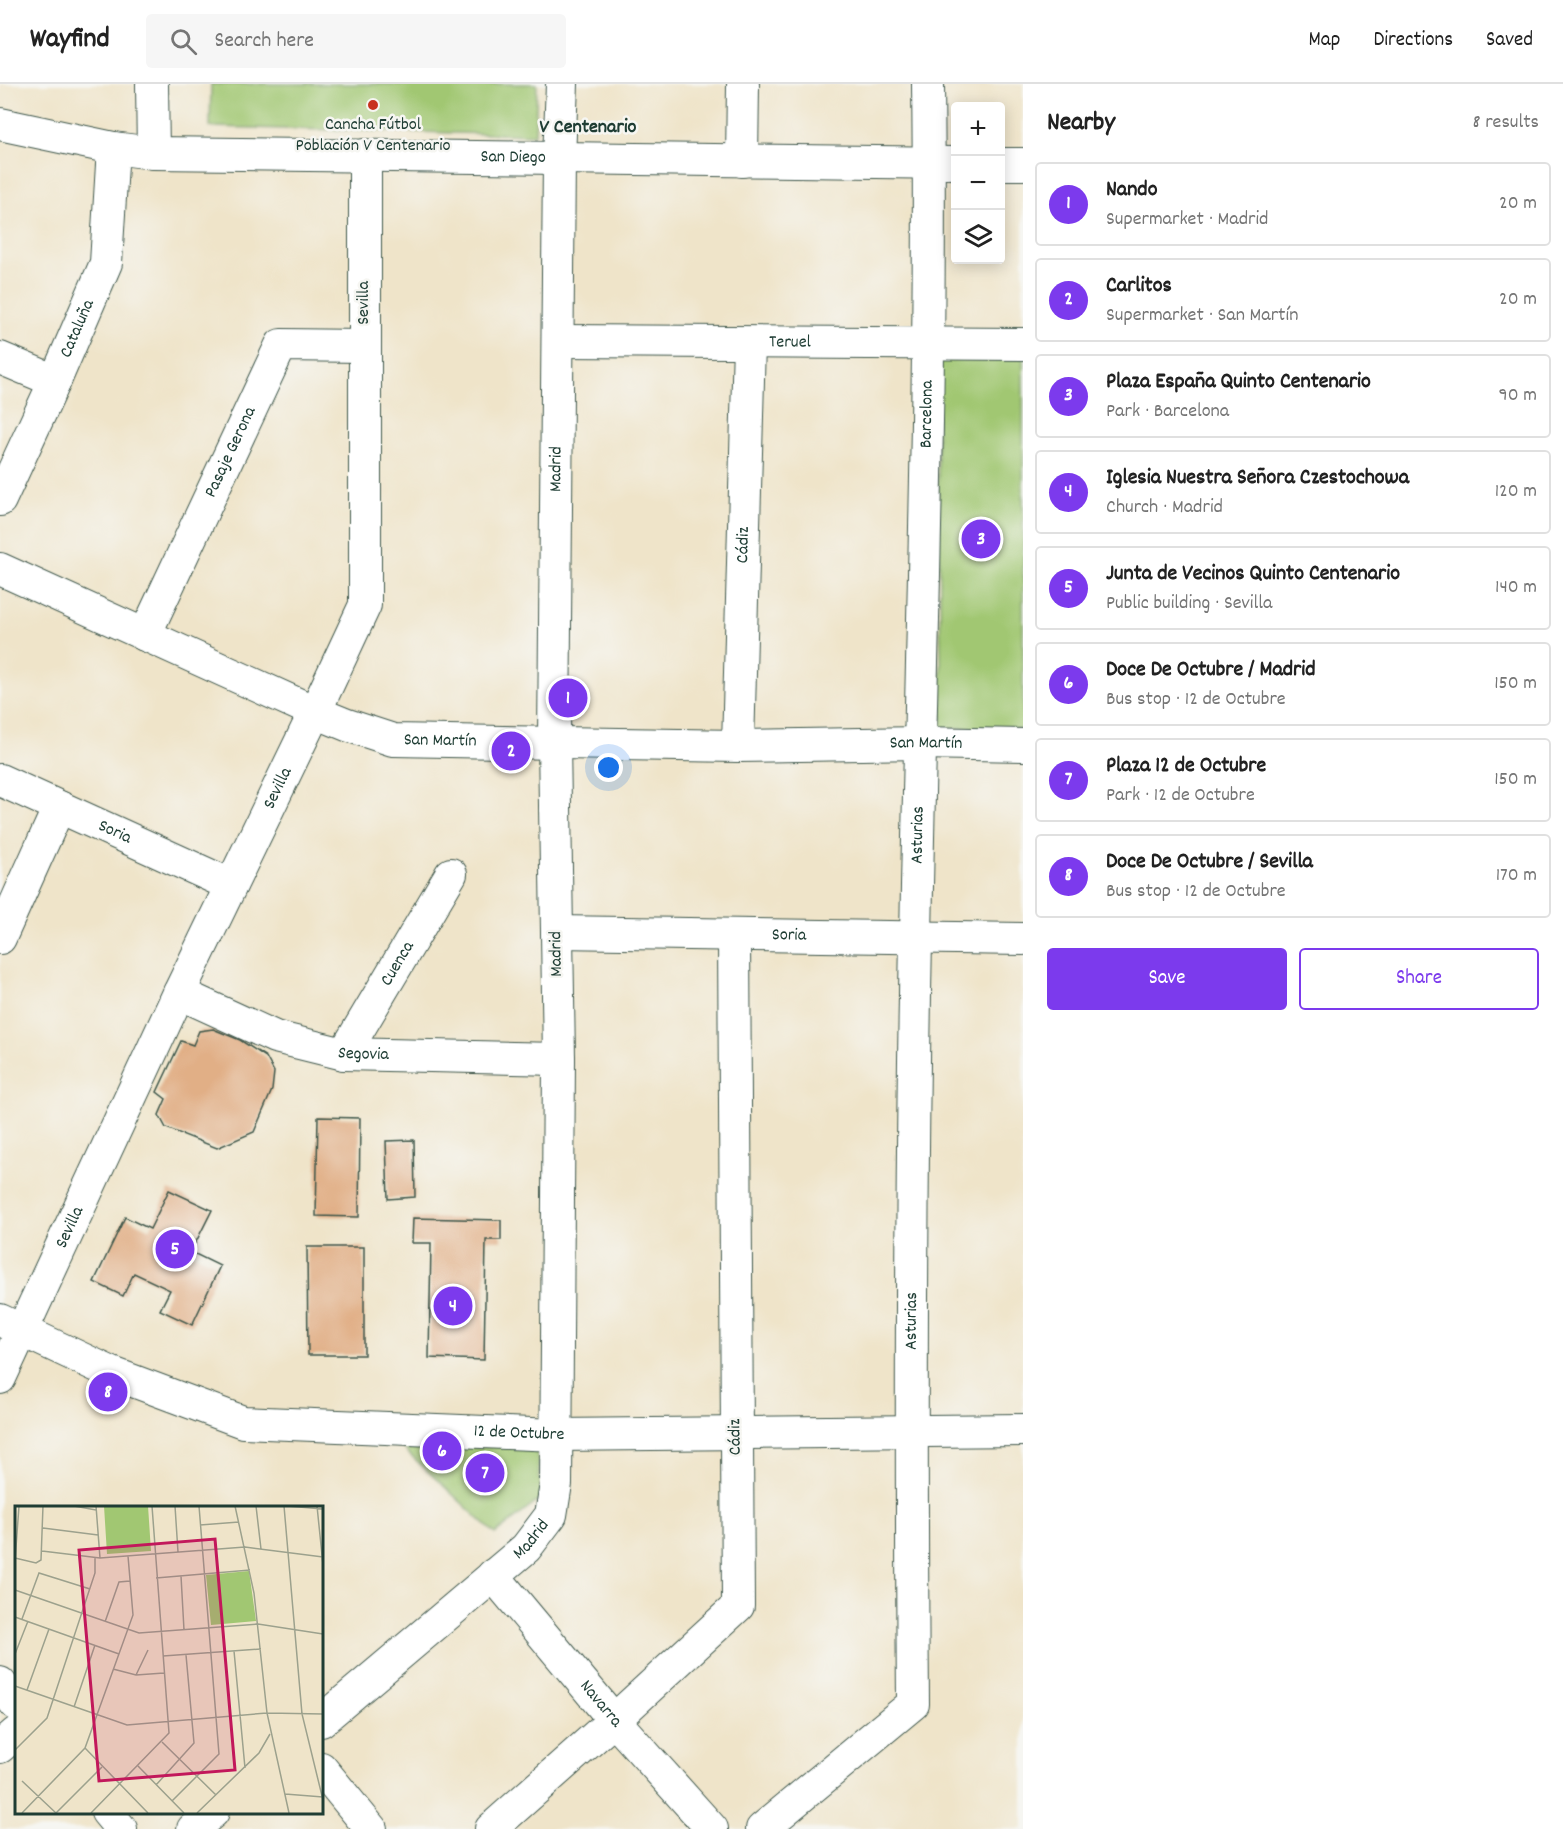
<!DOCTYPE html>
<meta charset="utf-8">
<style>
:root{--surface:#fff;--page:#f6f6f6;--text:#222;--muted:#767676;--line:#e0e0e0;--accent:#7c3aed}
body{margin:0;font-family:Dekko,sans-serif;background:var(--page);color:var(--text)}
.controls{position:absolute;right:18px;top:18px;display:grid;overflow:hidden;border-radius:6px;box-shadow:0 3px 15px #0003}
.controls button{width:54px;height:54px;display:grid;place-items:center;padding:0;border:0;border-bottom:2px solid var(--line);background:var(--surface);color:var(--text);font:30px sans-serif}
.you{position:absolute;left:609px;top:684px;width:21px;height:21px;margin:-15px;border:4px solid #fff;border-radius:50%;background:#1a73e8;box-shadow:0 0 0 9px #1a73e833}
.badge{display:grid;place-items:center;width:39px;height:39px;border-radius:50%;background:var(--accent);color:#fff;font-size:20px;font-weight:700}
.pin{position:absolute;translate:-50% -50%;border:3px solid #fff;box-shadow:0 2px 6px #0006}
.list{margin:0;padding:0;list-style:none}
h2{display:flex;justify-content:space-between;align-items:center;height:78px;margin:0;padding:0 24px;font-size:26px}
h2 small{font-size:20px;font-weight:400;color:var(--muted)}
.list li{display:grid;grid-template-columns:39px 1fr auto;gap:18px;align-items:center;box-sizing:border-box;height:84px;margin:0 12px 12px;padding:0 12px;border:2px solid var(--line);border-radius:6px}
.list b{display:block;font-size:22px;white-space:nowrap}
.list p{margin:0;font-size:20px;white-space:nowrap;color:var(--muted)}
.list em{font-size:20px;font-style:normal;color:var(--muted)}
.actions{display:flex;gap:12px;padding:18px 24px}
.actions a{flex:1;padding:14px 0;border:2px solid var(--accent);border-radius:6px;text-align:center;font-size:21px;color:var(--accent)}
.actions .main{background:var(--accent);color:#fff}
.icon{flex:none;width:33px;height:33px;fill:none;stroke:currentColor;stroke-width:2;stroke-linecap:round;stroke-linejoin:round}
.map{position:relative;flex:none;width:1023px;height:1745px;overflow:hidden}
header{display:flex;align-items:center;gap:36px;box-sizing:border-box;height:84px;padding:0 30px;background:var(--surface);border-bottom:2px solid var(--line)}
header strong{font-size:28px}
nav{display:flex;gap:33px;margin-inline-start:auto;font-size:21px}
.search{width:420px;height:54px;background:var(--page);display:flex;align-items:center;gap:15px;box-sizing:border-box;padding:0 21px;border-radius:6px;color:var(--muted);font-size:22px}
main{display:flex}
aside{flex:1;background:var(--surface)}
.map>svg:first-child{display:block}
.green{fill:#a1c772;stroke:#608253;stroke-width:1.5}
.building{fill:#e1af86}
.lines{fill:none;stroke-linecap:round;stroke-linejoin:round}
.minor-casing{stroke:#3e564a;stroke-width:34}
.minor{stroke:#fff;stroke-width:32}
.poi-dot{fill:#c8321e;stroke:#f6f6f2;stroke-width:2}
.labels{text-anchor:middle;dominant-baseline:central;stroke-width:5;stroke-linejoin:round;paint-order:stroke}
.poi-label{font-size:18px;fill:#1f3d34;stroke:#f6f6f2}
.street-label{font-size:18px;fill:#1f3d34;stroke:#f6f6f2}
.neighbourhood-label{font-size:20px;font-weight:bold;fill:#1f3d34;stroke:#f6f6f2}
.inset-road{fill:none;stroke:#9ca18d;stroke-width:1.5}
.view{fill:#c2185b;fill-opacity:0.15;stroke:#c2185b;stroke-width:3}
.inset-edge{fill:none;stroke:#1f3d34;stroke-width:3}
</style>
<header>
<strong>Wayfind</strong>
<div class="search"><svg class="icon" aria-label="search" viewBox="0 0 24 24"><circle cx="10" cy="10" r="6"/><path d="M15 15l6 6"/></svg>Search here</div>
<nav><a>Map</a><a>Directions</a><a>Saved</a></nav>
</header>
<main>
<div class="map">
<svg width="1023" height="1745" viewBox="0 0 1023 1745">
<rect width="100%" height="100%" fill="#f6f6f2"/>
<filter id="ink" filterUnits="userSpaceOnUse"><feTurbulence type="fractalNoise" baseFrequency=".0167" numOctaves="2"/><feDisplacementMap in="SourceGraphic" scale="12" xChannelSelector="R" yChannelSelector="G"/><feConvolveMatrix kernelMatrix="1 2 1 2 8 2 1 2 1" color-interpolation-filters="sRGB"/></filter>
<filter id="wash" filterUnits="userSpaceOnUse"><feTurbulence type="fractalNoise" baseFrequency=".008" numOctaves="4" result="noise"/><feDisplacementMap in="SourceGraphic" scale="24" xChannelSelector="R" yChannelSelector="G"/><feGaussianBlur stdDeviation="1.35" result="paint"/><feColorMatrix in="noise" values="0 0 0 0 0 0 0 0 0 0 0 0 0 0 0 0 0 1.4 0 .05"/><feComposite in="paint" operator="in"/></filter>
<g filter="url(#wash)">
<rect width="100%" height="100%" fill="#efe4c9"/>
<g class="green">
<path d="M211,0H537L535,51L210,43Z"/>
<path d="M936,266H1023V645L942,644Z"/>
<path d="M536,1360L542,1414L495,1450L404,1365Z"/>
</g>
<g id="blocks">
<g class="building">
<path d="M213,945L240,956L266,973L274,988L272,1006L254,1048L217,1064L166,1044L159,1031L166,1015L157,1008L181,957L193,961L199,947Z"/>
<path d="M318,1033L360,1034L359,1133L316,1132Z"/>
<path d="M414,1056L415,1113L388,1115L386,1057Z"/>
<path d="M169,1106L212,1126L191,1168L220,1182L192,1241L160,1226L170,1206L134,1189L123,1212L94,1198L125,1133L150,1145Z"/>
<path d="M413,1134L501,1136V1156H486L484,1276L429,1274L431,1159H412Z"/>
<path d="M307,1163H364V1271H308Z"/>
</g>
</g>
</g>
<g filter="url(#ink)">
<use href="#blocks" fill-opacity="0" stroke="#3e564a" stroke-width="1.5"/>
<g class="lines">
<g class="minor-casing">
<g id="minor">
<path d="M152,0L153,69"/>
<path id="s1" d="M0,40L113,64L153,69L956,79"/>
<path d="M742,77L743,0"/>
<path d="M1000,80H1023"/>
<path id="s2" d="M558,257L1023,260"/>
<path d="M0,274L55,297"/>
<path id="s3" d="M0,416L55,297L106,179L113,64"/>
<path id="s4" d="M0,485L315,628L347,641L393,656L738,662L921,659L1023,661"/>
<path id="s5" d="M145,551L281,261L364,262"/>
<path id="s6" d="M738,662L749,259"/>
<path id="s7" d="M0,696L231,801"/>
<path id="s8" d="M557,848L1023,855"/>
<path d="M0,854L59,723"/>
<path id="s9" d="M179,909L275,953L344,970L559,975"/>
<path id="s10" d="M344,970L451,790"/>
<path id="s11" d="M0,1236L112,1289L243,1338L556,1351L1023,1346"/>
<path id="s12" d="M0,1294L179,909L315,628L365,521V71"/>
<path id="s13" d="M493,1491L614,1636L712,1745"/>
<path d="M0,1599L16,1620"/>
<path id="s14" d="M321,1637L526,1464L551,1431L556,1400L559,975L554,658L559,74L562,0"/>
<path d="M0,1663L16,1649"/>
<path d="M321,1684L371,1745"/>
<path d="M107,1728L121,1745"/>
<path d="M193,1745L213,1728"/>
<path d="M491,1745L614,1636L738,1522L734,851"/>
<path id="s15" d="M762,1745L913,1620C911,1365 911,1110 916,855C921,570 932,285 928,0"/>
</g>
</g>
<use href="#minor" class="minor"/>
</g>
</g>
<circle class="poi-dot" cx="373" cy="21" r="6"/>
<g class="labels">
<g class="poi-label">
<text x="373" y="41">Cancha Fútbol<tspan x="373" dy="21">Población V Centenario</tspan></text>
</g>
<g class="street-label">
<text stroke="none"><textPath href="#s1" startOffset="516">San Diego</textPath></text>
<text transform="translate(364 219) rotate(-90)">Sevilla</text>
<text stroke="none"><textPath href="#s3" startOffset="188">Cataluña</textPath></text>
<text stroke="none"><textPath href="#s2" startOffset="232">Teruel</textPath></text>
<text stroke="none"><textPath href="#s15" startOffset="1486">Barcelona</textPath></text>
<text stroke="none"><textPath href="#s5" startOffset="202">Pasaje Gerona</textPath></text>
<text stroke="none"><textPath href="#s14" startOffset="1356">Madrid</textPath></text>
<text stroke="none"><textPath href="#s6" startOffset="201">Cádiz</textPath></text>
<text stroke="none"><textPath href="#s4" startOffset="476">San Martín</textPath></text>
<text stroke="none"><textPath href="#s4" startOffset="962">San Martín</textPath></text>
<text stroke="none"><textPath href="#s12" startOffset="652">Sevilla</textPath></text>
<text stroke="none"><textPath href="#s7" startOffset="126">Soria</textPath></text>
<text stroke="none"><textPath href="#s15" startOffset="1065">Asturias</textPath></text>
<text stroke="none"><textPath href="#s8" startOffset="232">Soria</textPath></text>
<text transform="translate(557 870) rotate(-91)">Madrid</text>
<text stroke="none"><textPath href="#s10" startOffset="105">Cuenca</textPath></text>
<text stroke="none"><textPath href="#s9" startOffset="196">Segovia</textPath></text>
<text stroke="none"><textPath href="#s12" startOffset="166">Sevilla</textPath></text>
<text stroke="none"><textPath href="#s15" startOffset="579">Asturias</textPath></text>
<text stroke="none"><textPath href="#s11" startOffset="540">12 de Octubre</textPath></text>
<text transform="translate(736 1353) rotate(-91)">Cádiz</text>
<text stroke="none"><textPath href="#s14" startOffset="278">Madrid</textPath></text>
<text stroke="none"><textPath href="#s13" startOffset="168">Navarra</textPath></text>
</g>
<g class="neighbourhood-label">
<text x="588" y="44">V Centenario</text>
</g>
</g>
<g transform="translate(15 1422)">
<rect width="308" height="308" fill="#efe4c9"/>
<path d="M89,0H133L136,45L92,48ZM234,65L241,115L196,119L191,69Z" fill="#a1c772"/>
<path class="inset-road" d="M59,0L81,4M81,0L85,52M160,0L163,46M220,0L239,87L252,207L274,307M241,0L246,43M269,0L287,208L308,294M272,0L308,3M302,0L308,59M185,19L224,16M28,22L83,29M27,45L85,52L230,41L308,51M0,52L21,57L26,54L28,0M0,55L4,0M166,70L169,124M141,72L235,64M0,84L124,127L243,118L308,128M0,111L104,148M7,113L24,67L75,83M90,116L104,76L115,75M219,145L230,262M0,148L13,115M148,150L246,143M98,163L121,169L149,167M121,169L133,144M0,180L112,219L252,207L308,208M12,184L34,123M59,201L80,139M147,236L201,289M70,242L133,307M0,244L32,212L80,67V52M123,260L169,307M7,275L41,307M141,279L179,237L171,149M270,288L308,291M157,295L204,248L184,0M7,307L70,242L118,109L113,50M41,307L87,261M76,307L154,227L137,0M182,307L244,247L255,228"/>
<path class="view" d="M200,33L220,264L84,275L64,44Z"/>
<rect width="308" height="308" class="inset-edge"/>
</g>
</svg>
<div class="controls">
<button>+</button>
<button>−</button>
<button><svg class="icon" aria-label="layers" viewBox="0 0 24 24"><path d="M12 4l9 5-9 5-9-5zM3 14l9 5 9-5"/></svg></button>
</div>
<div class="you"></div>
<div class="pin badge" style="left:568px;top:614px">1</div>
<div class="pin badge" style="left:511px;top:667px">2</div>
<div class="pin badge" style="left:981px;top:455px">3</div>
<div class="pin badge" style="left:453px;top:1222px">4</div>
<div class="pin badge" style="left:175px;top:1165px">5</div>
<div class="pin badge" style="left:442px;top:1367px">6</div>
<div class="pin badge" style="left:485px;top:1389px">7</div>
<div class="pin badge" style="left:108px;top:1308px">8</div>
</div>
<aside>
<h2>Nearby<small>8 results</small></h2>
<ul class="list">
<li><span class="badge">1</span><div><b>Nando</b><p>Supermarket · Madrid</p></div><em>20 m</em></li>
<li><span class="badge">2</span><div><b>Carlitos</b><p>Supermarket · San Martín</p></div><em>20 m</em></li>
<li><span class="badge">3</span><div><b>Plaza España Quinto Centenario</b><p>Park · Barcelona</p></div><em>90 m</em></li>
<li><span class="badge">4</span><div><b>Iglesia Nuestra Señora Czestochowa</b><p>Church · Madrid</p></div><em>120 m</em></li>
<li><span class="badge">5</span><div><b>Junta de Vecinos Quinto Centenario</b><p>Public building · Sevilla</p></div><em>140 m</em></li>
<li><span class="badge">6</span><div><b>Doce De Octubre / Madrid</b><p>Bus stop · 12 de Octubre</p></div><em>150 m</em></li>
<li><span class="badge">7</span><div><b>Plaza 12 de Octubre</b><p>Park · 12 de Octubre</p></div><em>150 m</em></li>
<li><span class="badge">8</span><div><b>Doce De Octubre / Sevilla</b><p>Bus stop · 12 de Octubre</p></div><em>170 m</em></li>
</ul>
<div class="actions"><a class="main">Save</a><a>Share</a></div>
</aside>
</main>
